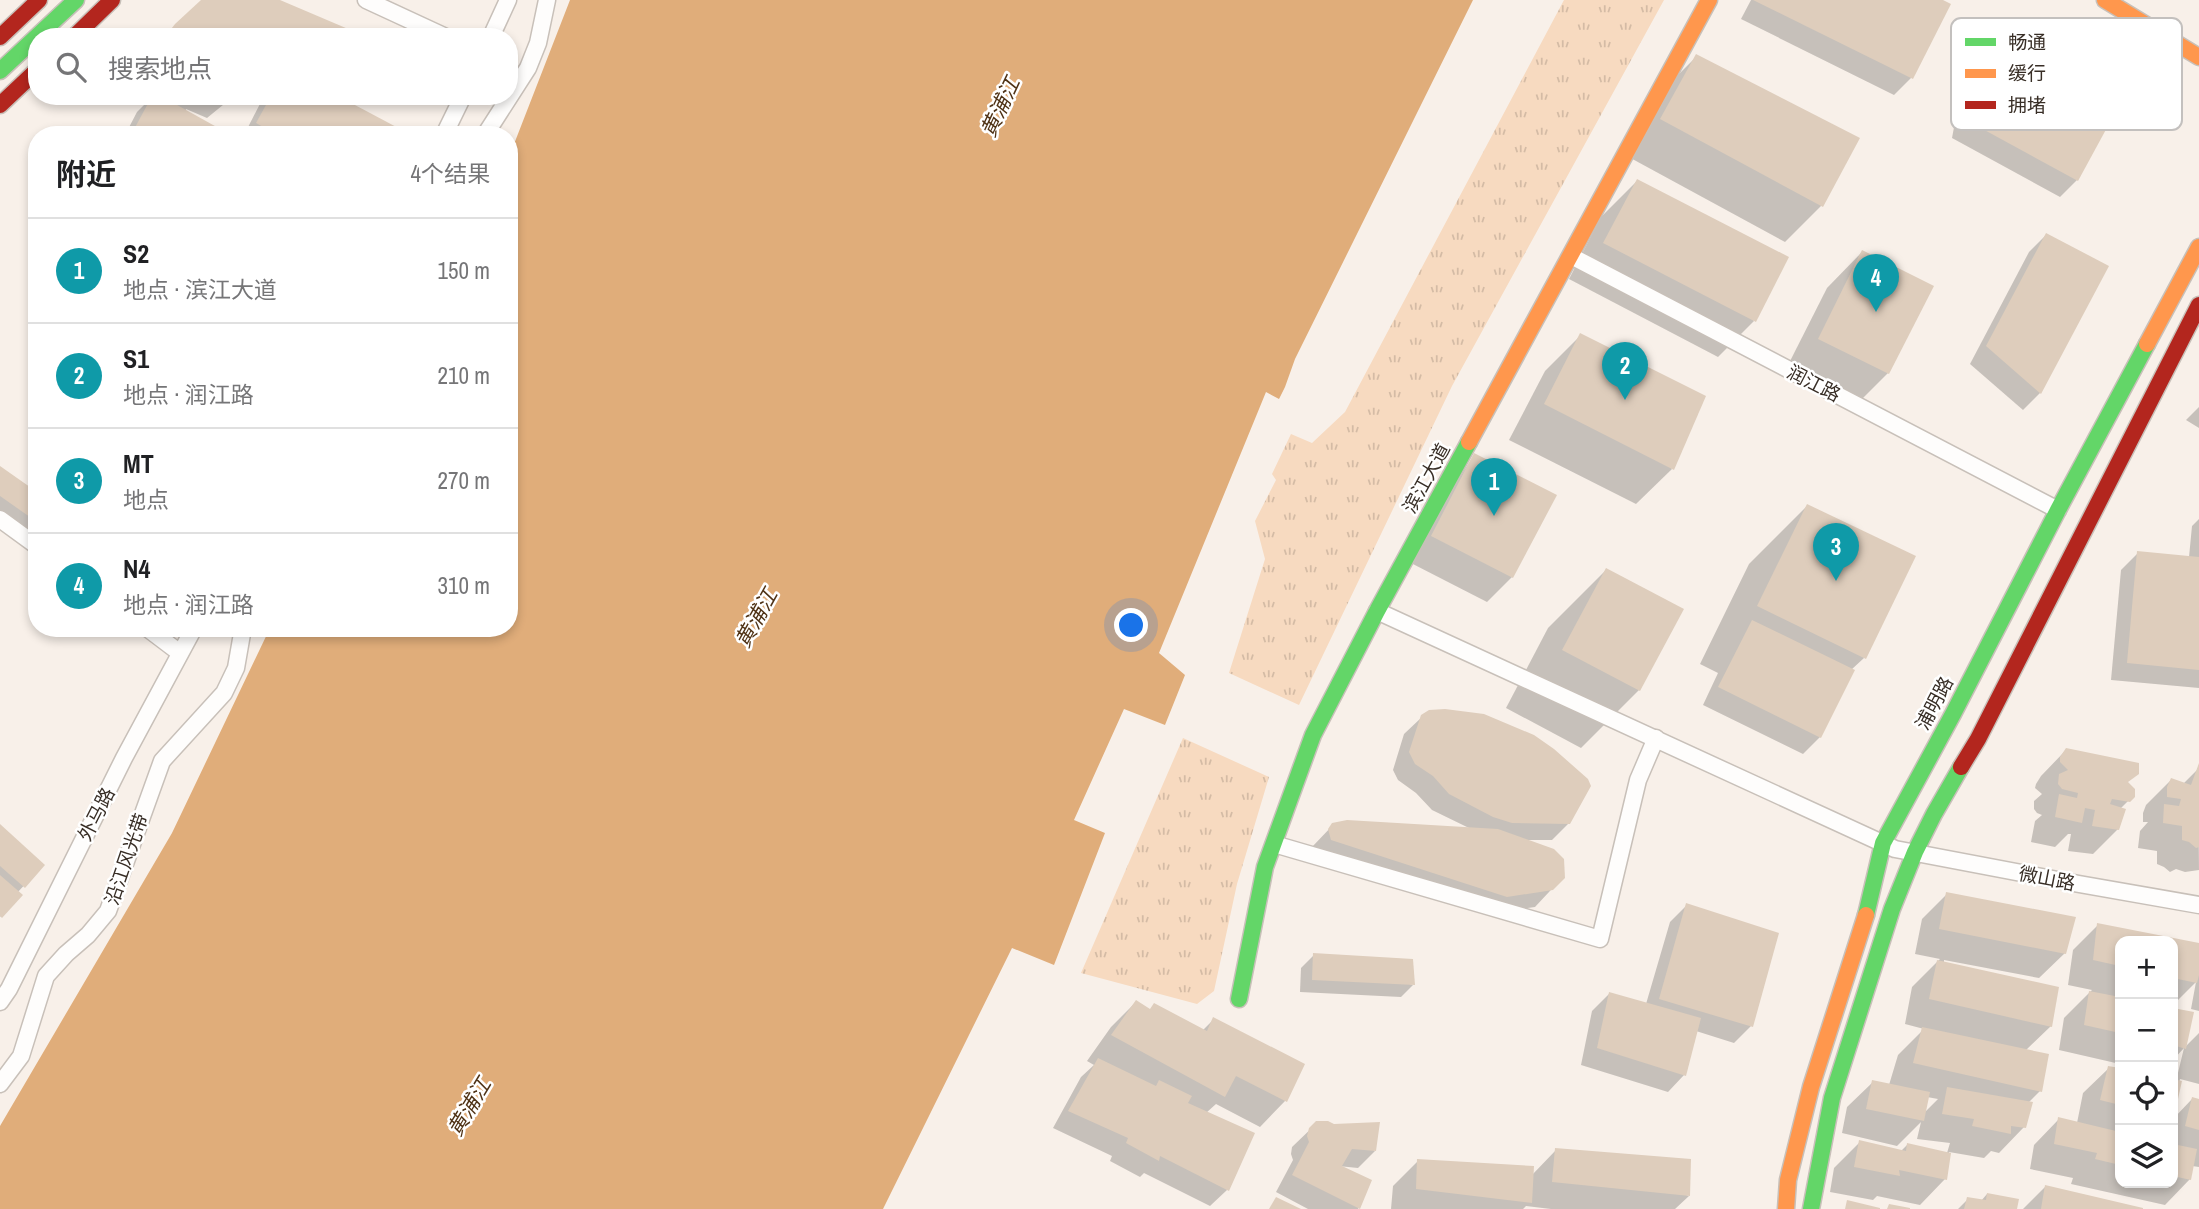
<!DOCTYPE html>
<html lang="zh">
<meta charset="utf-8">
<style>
:root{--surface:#fff;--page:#f2f2f2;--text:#202124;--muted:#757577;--line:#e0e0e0;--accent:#ea580c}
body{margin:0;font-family:"Archivo Narrow","Noto Sans SC",sans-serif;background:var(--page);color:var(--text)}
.controls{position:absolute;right:21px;bottom:21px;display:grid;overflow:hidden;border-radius:14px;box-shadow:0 4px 10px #0003}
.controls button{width:63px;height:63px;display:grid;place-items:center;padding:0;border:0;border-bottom:2px solid var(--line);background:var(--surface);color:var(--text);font:35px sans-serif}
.you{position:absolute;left:1132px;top:626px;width:24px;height:24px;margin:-18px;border:5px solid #fff;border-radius:50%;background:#1a73e8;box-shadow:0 0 0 10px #1a73e833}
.badge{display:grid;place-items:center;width:46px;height:46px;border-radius:50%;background:var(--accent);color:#fff;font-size:23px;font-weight:700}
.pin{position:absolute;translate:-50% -58px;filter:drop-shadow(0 2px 4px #0008)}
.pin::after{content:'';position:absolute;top:37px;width:24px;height:21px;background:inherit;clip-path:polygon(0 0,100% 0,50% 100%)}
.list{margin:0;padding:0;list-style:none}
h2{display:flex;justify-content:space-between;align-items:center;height:91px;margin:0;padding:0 28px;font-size:30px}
h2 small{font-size:23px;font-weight:400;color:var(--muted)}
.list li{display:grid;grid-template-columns:46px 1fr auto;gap:21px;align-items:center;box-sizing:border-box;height:105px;padding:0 28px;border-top:2px solid var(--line)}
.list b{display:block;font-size:26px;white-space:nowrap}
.list p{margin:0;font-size:23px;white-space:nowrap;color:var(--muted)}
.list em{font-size:23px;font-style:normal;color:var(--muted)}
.icon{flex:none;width:38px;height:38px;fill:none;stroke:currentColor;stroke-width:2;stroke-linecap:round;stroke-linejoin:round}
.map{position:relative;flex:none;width:2199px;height:1209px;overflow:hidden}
.search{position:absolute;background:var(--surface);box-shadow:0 4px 10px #0003;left:28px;top:28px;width:490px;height:77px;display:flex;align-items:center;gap:18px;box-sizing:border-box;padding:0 24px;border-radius:28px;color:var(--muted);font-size:26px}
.panel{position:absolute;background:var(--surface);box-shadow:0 4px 10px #0003;left:28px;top:126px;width:490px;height:511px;border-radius:28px}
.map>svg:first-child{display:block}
.park{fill:url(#park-tufts)}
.water{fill:#e0ad7a}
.shadow{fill:#0003;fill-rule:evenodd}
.building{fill:#decdbc}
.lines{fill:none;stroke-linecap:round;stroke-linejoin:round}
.street-casing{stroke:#c8c0b9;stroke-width:19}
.fast-casing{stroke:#c8c0b9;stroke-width:19}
.slow-casing{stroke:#c8c0b9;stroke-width:19}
.jam-casing{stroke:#c8c0b9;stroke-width:19}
.street{stroke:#fefdfc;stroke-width:16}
.fast{stroke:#63d668;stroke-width:16}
.slow{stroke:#ff974d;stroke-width:16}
.jam{stroke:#b3261e;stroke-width:16}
.labels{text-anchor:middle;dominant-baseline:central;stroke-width:5;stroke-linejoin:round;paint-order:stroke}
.street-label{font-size:19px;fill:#382e26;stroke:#fff}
.water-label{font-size:21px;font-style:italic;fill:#4f3215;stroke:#fff}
.key{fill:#fff;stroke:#c3c0be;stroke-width:2}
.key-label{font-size:19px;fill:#382e26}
</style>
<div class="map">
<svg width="2199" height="1209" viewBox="0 0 2199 1209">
<defs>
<pattern id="park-tufts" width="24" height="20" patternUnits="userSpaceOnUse" patternTransform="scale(1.75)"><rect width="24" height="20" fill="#f7dac0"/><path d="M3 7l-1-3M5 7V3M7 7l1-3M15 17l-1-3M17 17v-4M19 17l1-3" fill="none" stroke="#d4bba5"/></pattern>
</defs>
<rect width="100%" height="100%" fill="#f8f0e9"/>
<g class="park">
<path d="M1564,0H1664L1452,386L1299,705L1229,673L1265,559L1255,521L1276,480L1272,474L1291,434L1312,443L1345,412Z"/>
<path d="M1183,738L1269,777L1237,884L1214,991L1197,1004L1081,973Z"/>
</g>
<path class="water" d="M570,0H1473L1295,359L1285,387L1279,399L1266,392L1159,653L1185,675L1165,725L1124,709L1074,820L1105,833L1054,965L1012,948L883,1209H0V1126L172,833L270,628H509V157Z"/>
<g class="shadow">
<path d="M1751,0H1939L1948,5L1911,78L1894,95L1741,19Z"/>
<path d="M1697,56L1858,138L1821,206L1785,242L1625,155L1661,92Z"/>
<path d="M1981,57L2077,180L2060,197L1952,138L1964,74Z"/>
<path d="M153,96H234L207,118L186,109L185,112L227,135H125L137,112Z"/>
<path d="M264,96H334L397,135H244Z"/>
<path d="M1637,181L1754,321L1718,357L1569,279L1601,217Z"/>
<path d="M2046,235L2040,393L2023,410L1970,364L2029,252Z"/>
<path d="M1862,252L1888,373L1852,409L1783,375L1827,288Z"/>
<path d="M1581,335L1672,469L1636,504L1509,440L1545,371Z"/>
<path d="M2199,407V428L2186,420Z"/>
<path d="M1474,455L1512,577L1487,602L1407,561Z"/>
<path d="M0,468L37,495V544L0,517Z"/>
<path d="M1807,506L1864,658L1851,670L1820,737L1803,754L1703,705L1718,673L1700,664L1749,564Z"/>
<path d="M2199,519V688L2111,680L2121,570L2138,553L2189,557L2192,526Z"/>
<path d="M1606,570L1639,690L1581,748L1506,708L1548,628Z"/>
<path d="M1422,717L1569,823L1552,840H1524L1563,877L1535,907L1489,913L1312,847L1333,825L1469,828L1432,810L1416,793L1398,780L1393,770L1404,734Z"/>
<path d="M2066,750L2127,783L2133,796L2120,809L2118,829L2093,854L2068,851L2071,834H2068L2055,847L2031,842L2035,821L2042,815L2037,813L2034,809V801L2042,794L2035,788L2036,784L2041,776Z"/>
<path d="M2198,769L2199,870L2185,872L2176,869L2170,872L2164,867L2157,864V851L2138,848L2140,831L2148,822H2143V813L2146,805L2171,780L2183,784Z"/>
<path d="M0,826L43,865L17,893L20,895L0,917Z"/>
<path d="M1947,894L2065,953L2039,978L1944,960V963L2051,1026L2025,1051L2040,1091L2028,1103L2024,1127L1999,1153L1991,1151L1984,1158L1949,1152L1945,1179L1920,1205L1877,1196L1873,1200L1830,1192L1834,1168L1860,1142L1901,1151L1907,1145L1947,1153L1950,1143L1917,1139L1921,1122L1897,1146L1842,1133L1847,1107L1873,1082L1889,1085L1898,1055L1924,1029L1905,1024L1912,987L1940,959L1915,954L1922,919ZM1927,1097L1938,1099L1924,1113Z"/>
<path d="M1687,905L1751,1026L1734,1043L1696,1031L1684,1075L1668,1092L1581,1065L1592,1011L1609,994L1646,1004L1670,922Z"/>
<path d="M2098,925L2199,944V1011L2191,1009L2196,982L2173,1005V941H2120V1064L2059,1050L2064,1018L2092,990L2068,985L2073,950Z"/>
<path d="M1314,955L1413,985L1401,997L1300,992L1301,968Z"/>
<path d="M1136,1002L1149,1010L1203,1030L1214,1019L1303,1065L1285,1101L1260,1127L1216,1104L1206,1113L1227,1190L1210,1206L1144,1173L1140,1177L1110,1161L1112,1156L1053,1128L1081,1077L1094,1065L1087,1061L1111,1027Z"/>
<path d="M2173,1010L2192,1013L2185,1047L2199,1033V1084L2180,1079L2173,1114V1081H2176L2184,1048L2173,1060Z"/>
<path d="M2109,1068L2120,1070V1183H2173V1119L2192,1099L2199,1101V1167L2192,1166L2190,1179L2165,1205L2071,1184L2073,1178L2030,1169L2034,1145L2059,1119L2077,1123L2083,1093Z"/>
<path d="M1317,1123L1334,1126L1375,1151L1358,1168L1338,1166L1370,1181L1358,1209H1308L1276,1192L1293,1160L1291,1154L1292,1147Z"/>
<path d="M1556,1150L1689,1196L1675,1209H1551L1526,1206L1523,1209H1391L1393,1186L1418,1161L1532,1175Z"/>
<path d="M2045,1187L2140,1209H2023Z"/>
<path d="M1987,1194L2016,1209H1958L1968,1199L1981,1201Z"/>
</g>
<g class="building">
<path d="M201,0H280L367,37H165L175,24Z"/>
<path d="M1753,0H1943L1951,4L1913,79Z"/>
<path d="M1696,54L1860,138L1823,207L1660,119Z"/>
<path d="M1981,55L2109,124L2078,181L1968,121Z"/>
<path d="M152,96H161L231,135H131Z"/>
<path d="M271,96H338L402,130L399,135H277L256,123Z"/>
<path d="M1637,179L1789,257L1756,322L1603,243Z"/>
<path d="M2046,233L2109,266L2041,394L1986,346Z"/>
<path d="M1862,250L1934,286L1889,374L1818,339Z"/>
<path d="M1580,333L1706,396L1674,470L1544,404Z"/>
<path d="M1474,453L1557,495L1513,578L1431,536Z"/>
<path d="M0,466L37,492V522L0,496Z"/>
<path d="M1807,504L1916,556L1866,659L1757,606Z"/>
<path d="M2137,551L2199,557V670L2127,663Z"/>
<path d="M1606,568L1684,609L1640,691L1562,650Z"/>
<path d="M1752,620L1855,670L1821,738L1718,687Z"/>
<path d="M1445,709L1484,714L1534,735L1554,749L1588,779L1591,786L1570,824L1512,823L1493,817L1449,794L1433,776L1415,764L1409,752L1421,715L1429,710Z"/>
<path d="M2066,748L2139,763V774L2128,782L2135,789V797L2130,802L2112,799L2110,804L2126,809L2119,830L2092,826L2095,810L2085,808L2082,823L2055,817L2059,794L2077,798L2078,793L2062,789L2058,784L2059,774L2068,770L2060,762V757Z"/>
<path d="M2199,763V847L2196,848L2189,842L2182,840V826L2163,823L2164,804L2179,806L2181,799L2167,797V787L2171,778L2191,785Z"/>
<path d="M1347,820L1498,829L1554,849L1564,859L1565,878L1553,890L1507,897L1331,840L1328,829L1332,823Z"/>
<path d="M0,824L45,865L25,888L0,866Z"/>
<path d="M0,875L23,895L2,918L0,916Z"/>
<path d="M1946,892L2076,917L2066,954L1939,929Z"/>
<path d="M1686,903L1779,933L1753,1027L1659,999Z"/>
<path d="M2097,923L2199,943V975L2197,983L2173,978V941H2120V966L2093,960Z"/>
<path d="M1313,953L1413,959L1415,985L1312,980Z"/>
<path d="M1937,960L2059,987L2052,1027L1929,999Z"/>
<path d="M2089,991L2120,997V1033L2084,1025Z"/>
<path d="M1609,992L1701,1018L1686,1076L1597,1048Z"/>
<path d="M1136,1000L1150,1009L1154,1003L1207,1031L1213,1017L1305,1064L1287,1102L1236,1076L1225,1097L1111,1035Z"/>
<path d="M2173,1008L2194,1012L2186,1049L2173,1045Z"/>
<path d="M1922,1027L2049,1054L2042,1092L1913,1063Z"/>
<path d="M1098,1058L1156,1086L1159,1080L1192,1096L1188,1103L1255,1133L1229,1191L1160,1156L1159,1161L1126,1143L1128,1138L1068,1111Z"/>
<path d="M2108,1066L2120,1068V1105L2100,1100Z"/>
<path d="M2173,1079L2182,1081L2174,1117H2173Z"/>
<path d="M1872,1080L1930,1092L1924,1121L1866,1109Z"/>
<path d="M1947,1087L2033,1102L2026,1128L2011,1126V1134L1972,1126L1974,1119L1942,1114Z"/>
<path d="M2192,1097L2199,1099V1130L2185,1126Z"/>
<path d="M2058,1117L2120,1132V1165L2095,1159L2097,1153L2054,1144Z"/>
<path d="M1316,1121H1328L1334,1124L1380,1122L1376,1151L1352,1149L1342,1166L1372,1180L1360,1209L1292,1175L1309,1142L1307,1136L1309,1128Z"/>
<path d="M1859,1140L1906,1151L1907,1143L1951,1153L1947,1180L1899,1170L1900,1176L1854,1167Z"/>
<path d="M2173,1144L2197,1149L2191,1180L2173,1176Z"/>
<path d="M1555,1148L1691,1159L1690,1196L1552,1182Z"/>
<path d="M1417,1159L1534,1166L1532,1203L1416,1189Z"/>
<path d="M2045,1185L2143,1208V1209H2041Z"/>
<path d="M1987,1193L2019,1199L2017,1209H1964L1967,1197L1986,1200Z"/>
<path d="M1276,1197L1301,1209H1269Z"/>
<path d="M1847,1200L1880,1208V1209H1845Z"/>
<path d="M1889,1204L1910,1208V1209H1887Z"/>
</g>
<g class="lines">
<g class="street-casing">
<g id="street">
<path d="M366,0L446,37"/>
<path d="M491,37L508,0"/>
<path d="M444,135L463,96"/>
<path d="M485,135L528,68L538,43L547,0"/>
<path d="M1571,256L2058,510"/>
<path d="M0,519L37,546"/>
<path d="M1377,611L1895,849L2079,884L2199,905"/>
<path d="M147,628L180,653"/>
<path d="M1274,844L1600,939L1638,780L1656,738"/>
<path d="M0,1002L9,989L124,758L194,628"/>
<path d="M0,1084L21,1056L46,976L66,954L88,935L108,911L162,761L224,693L236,668L243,628"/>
</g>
</g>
<g class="fast-casing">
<g id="fast">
<path d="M0,71L76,0"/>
<path d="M1866,915L1883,843L1953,714L2058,510L2147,344"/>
<path d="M1239,999L1265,867L1313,735L1377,611L1469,442"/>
<path d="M1811,1209L1832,1098L1892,909L1915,852L1934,814L1961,767"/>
</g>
</g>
<g class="slow-casing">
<g id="slow">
<path d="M2105,0L2199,57"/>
<path d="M2147,344L2199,247"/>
<path d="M1469,442L1709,0"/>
<path d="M1786,1209L1788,1180L1811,1087L1866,915"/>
</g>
</g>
<g class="jam-casing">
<g id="jam">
<path d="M0,37L39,0"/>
<path d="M74,37L112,0"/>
<path d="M0,105L37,70"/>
<path d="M1961,767L1978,739L2199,305"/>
</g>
</g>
<use href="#street" class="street"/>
<use href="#fast" class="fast"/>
<use href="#slow" class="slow"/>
<use href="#jam" class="jam"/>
</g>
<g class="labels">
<g class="street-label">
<text transform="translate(1814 383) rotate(27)">润江路</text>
<text transform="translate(1426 478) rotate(-61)">滨江大道</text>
<text transform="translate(1934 703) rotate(-62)">浦明路</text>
<text transform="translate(96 814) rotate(-63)">外马路</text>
<text transform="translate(126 859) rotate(-71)">沿江风光带</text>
<text transform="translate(2047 878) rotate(11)">微山路</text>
</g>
<g class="water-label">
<text transform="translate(1000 107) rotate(-65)">黄浦江</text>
<text transform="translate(756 618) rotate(-61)">黄浦江</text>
<text transform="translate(469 1107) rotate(-59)">黄浦江</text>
</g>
</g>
<rect x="1951" y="18" width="231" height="112" rx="10" class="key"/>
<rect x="1965" y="38" width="31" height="8" fill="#63d668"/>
<rect x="1965" y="69" width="31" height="9" fill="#ff974d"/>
<rect x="1965" y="101" width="31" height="8" fill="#b3261e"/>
<g class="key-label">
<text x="2008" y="49">畅通</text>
<text x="2008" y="80">缓行</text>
<text x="2008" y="112">拥堵</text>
</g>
</svg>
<div class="controls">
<button>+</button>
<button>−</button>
<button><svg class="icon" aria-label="locate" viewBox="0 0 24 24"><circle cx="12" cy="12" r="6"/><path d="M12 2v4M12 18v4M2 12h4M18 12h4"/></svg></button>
<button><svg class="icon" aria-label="layers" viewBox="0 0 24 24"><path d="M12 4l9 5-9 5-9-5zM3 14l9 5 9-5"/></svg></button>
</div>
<div class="you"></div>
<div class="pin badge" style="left:1494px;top:516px;background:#0f9aa8">1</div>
<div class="pin badge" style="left:1625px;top:400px;background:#0f9aa8">2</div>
<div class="pin badge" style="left:1836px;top:581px;background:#0f9aa8">3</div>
<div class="pin badge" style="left:1876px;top:312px;background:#0f9aa8">4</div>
<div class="search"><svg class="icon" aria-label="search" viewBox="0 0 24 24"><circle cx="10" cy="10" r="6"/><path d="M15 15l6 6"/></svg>搜索地点</div>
<section class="panel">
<h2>附近<small>4个结果</small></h2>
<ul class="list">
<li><span class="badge" style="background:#0f9aa8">1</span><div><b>S2</b><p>地点 · 滨江大道</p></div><em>150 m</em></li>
<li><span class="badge" style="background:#0f9aa8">2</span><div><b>S1</b><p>地点 · 润江路</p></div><em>210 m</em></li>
<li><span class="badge" style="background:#0f9aa8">3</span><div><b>MT</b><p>地点</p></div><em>270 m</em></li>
<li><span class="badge" style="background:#0f9aa8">4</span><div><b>N4</b><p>地点 · 润江路</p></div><em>310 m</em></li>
</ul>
</section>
</div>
